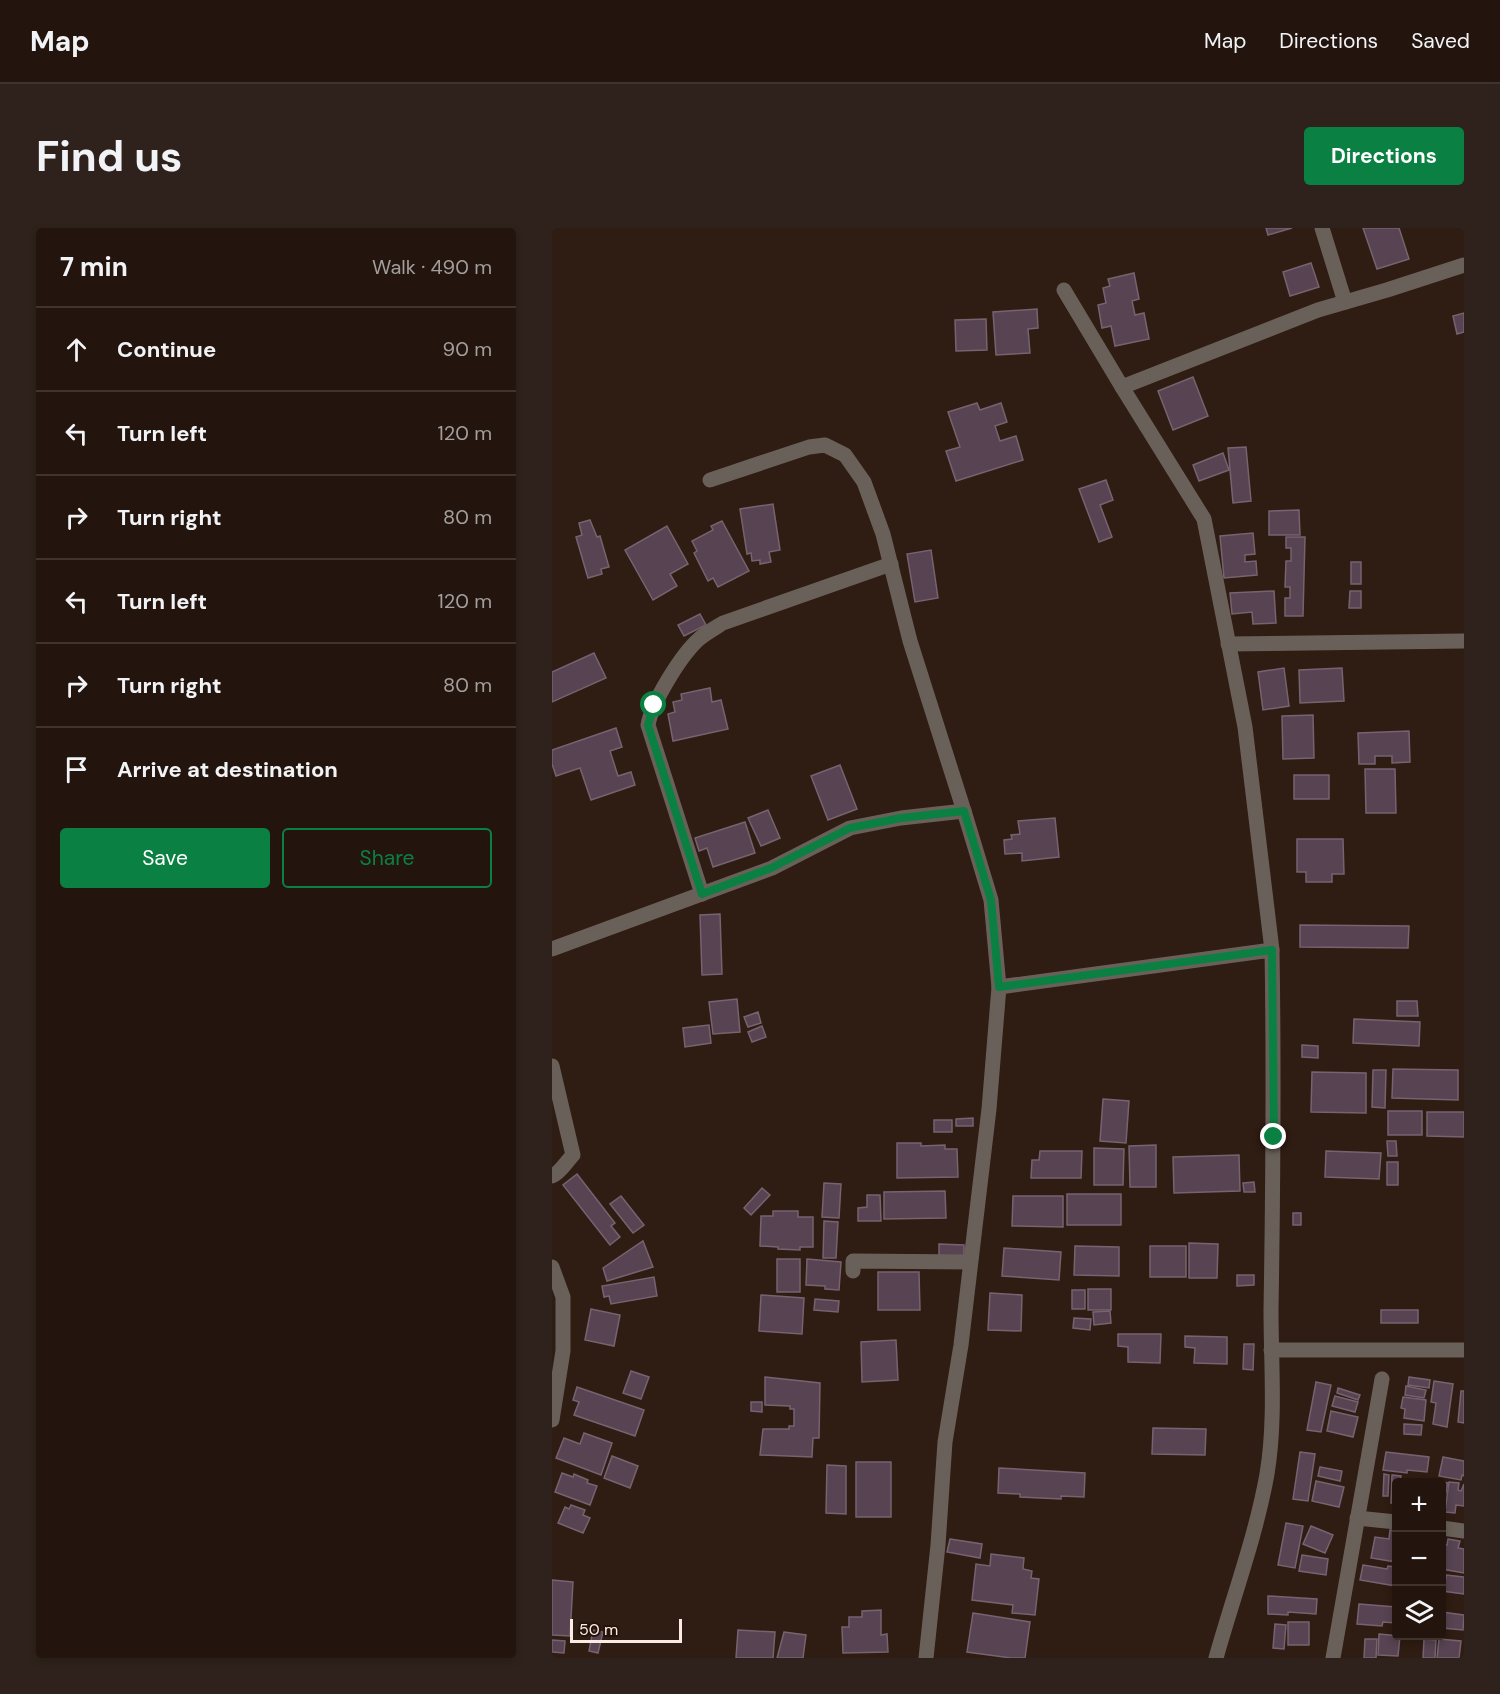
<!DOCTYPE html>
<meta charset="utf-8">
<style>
:root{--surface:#23150e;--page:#2f221c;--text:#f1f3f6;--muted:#a39f9e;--line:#40342e;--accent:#0b8043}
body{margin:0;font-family:"DM Sans",sans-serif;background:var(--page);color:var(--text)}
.controls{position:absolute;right:18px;bottom:18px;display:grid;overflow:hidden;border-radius:6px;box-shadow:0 3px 9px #0003}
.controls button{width:54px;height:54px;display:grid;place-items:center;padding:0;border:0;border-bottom:2px solid var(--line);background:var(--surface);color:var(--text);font:30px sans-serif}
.scale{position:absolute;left:18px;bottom:15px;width:112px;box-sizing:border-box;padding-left:6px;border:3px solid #faece5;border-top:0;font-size:16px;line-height:21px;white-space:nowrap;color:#faece5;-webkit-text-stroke:4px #251309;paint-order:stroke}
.stop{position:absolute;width:18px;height:18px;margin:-14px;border:4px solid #0b8043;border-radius:50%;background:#fff}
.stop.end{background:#0b8043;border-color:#fff;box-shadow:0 2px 6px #0008}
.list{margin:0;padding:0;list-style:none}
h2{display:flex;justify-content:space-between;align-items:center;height:78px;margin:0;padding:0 24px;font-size:26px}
h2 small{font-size:20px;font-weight:400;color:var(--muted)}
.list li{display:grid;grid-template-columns:39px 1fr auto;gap:18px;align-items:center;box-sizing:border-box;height:84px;padding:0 24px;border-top:2px solid var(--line)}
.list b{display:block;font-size:22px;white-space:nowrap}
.list em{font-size:20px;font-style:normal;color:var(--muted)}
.actions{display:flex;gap:12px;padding:18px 24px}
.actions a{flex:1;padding:14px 0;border:2px solid var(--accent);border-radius:6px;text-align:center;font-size:21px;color:var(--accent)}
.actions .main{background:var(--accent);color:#fff}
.icon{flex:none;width:33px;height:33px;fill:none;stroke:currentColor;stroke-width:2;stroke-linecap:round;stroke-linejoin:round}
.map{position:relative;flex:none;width:912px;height:1430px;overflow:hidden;border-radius:6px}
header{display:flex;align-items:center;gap:36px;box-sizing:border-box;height:84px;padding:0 30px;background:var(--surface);border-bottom:2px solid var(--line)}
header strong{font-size:28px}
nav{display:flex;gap:33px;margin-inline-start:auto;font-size:21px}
.intro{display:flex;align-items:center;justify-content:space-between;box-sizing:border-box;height:144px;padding:0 36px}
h1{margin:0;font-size:42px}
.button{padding:15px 27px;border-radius:6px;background:var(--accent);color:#fff;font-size:21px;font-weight:700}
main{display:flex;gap:36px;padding:0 36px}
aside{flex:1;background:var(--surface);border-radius:6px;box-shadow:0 3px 9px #0003}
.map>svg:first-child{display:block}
.building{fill:#574351;stroke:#776270;stroke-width:1.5}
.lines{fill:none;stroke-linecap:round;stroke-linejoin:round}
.minor{stroke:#696159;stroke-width:15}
.route{stroke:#0b8043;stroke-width:8}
</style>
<header>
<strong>Map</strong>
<nav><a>Map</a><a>Directions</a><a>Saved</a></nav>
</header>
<div class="intro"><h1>Find us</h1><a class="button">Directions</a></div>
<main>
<aside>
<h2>7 min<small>Walk · 490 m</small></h2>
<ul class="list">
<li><svg class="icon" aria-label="ahead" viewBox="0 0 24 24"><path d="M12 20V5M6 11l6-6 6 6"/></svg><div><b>Continue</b></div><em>90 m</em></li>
<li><svg class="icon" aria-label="left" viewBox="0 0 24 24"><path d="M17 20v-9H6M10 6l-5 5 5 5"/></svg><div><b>Turn left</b></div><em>120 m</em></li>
<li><svg class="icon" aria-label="right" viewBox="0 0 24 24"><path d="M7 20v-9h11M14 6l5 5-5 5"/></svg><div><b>Turn right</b></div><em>80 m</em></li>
<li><svg class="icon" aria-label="left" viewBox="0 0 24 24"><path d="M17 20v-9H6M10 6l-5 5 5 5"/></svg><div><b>Turn left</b></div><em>120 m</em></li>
<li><svg class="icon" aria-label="right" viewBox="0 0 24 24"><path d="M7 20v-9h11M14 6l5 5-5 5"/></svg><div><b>Turn right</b></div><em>80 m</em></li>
<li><svg class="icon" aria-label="arrive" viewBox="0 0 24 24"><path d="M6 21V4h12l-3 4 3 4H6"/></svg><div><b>Arrive at destination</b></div></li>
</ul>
<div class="actions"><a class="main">Save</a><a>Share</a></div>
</aside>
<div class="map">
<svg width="912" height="1430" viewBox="0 0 912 1430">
<rect width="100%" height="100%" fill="#2f1c12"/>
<g class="building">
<path d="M714,0H740L716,7Z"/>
<path d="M811,0H847L857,31L825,41Z"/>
<path d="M759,35L767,59L738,68L731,44Z"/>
<path d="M582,45L587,71L580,73L583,87L592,85L597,111L563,118L559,98L550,100L546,77L554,75L551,60L558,58L556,51Z"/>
<path d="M485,81L486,100L476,101L478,125L444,127L441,84Z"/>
<path d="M912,85V104L905,106L901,88Z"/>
<path d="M434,91L435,122L404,123L403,92Z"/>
<path d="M641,149L656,188L621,202L606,163Z"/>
<path d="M425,175L428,182L449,175L455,194L443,198L448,213L464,208L471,232L404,253L394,223L408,219L396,184Z"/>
<path d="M694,219L699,273L681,275L676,220Z"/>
<path d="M671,225L677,242L647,253L641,237Z"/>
<path d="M554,252L561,272L548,277L560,309L547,314L527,261Z"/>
<path d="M221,276L228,322L217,324L219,334L208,336V332L200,333L199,325L195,326L188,281Z"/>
<path d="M747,282L748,307H717V283Z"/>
<path d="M38,292L45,309L48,308L57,339L49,341L50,346L36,350L24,309L30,307L27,295Z"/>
<path d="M170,293L197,343L166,359L161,350L156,353L142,325L145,323L140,313L161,302L159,298Z"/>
<path d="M115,298L136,336L118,346L125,358L101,372L73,322Z"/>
<path d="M701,305L703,326L693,327V334L704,333L705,347L672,350L668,308Z"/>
<path d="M734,309H753L751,388H733V370H738V359H733L734,333H739V320H734Z"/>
<path d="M379,322L386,370L363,374L355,326Z"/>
<rect x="799" y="334" width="10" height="22"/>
<path d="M722,363L724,395L701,396L700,384L680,386L678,365Z"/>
<path d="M798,363H809V380H797Z"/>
<path d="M148,386L154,397L132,408L126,397Z"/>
<path d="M42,425L54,450L0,474V444Z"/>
<path d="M732,440L737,478L711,482L706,444Z"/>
<path d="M790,440L792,473L748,475L747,442Z"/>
<path d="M158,460L160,474L169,472L176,501L121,513L116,486L123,484L121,474L130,472L129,466Z"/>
<path d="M761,487L762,530L731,531L730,488Z"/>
<path d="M64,500L70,519L58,523L66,548L79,544L83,557L39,572L28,540L4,548L0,536V522Z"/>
<path d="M857,503L858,534L840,535V528H823V536H807L806,505Z"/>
<path d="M288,537L305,581L276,592L259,548Z"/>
<path d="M813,541H843L844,585H814Z"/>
<rect x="742" y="547" width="35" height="24"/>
<path d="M216,582L228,610L209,618L196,590Z"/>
<path d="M503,590L507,629L470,633V625L453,626L452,612L460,611L459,607L468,606L466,593Z"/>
<path d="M193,594L203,625L161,639L155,620L147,623L143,610Z"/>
<path d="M745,611H791L792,646H780V654H754V644H745Z"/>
<path d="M168,686L170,746L150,747L148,687Z"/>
<path d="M748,697L857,698L856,720L748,719Z"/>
<path d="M185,771L188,804L161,806L157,774Z"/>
<path d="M845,773H865L866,788H845Z"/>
<path d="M206,784L209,795L196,799L192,789Z"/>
<path d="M802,791L868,794L867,818L801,815Z"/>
<path d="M157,797L159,815L133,819L131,800Z"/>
<path d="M210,798L214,809L200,814L196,804Z"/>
<path d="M750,817L766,818V830L750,829Z"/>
<path d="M841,841L906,842V872L840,870Z"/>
<path d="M821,842H834L833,880L820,879Z"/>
<path d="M760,844L814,845V885L759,884Z"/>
<path d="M551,871L577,873L574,915L548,913Z"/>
<rect x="836" y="883" width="34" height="24"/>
<path d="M875,884H912V909L875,908Z"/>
<path d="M421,890V898H404V891Z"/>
<rect x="382" y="892" width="18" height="12"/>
<path d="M835,913H844L845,928H836Z"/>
<path d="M345,915H369V918L393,917V921H405L406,949L345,950Z"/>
<path d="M604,917V959H578L577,918Z"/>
<path d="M542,920L572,921L571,957H542Z"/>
<path d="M488,923H530L529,950H479L480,932H487Z"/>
<path d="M774,923L829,925L827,951L773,949Z"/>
<path d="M687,927L688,963L622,965L621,929Z"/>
<rect x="835" y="934" width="11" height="23"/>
<path d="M25,946L63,995L59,998L68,1009L58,1017L11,957Z"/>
<path d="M702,954L703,964H692L691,955Z"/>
<path d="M272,955L289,956L287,990L270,989Z"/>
<path d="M210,960L218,967L199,987L192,980Z"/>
<path d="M393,963L394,990L332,991V964Z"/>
<rect x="515" y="966" width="54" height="31"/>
<path d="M315,967H328L329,993H306V980L315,979Z"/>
<path d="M69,968L92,997L81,1005L58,976Z"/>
<path d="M461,968H511V999L460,998Z"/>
<path d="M221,983H246V989H261V1019H248V1022L226,1021V1019L208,1018L209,988H221Z"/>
<rect x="741" y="985" width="8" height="12"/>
<path d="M272,993L286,994L284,1030H271Z"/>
<path d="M91,1013L101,1039L55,1053L51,1040Z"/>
<path d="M637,1015L666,1016L665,1050H637Z"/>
<path d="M387,1016L412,1017V1029L387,1028Z"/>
<path d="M523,1018L567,1019V1048L522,1047Z"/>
<rect x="598" y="1018" width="36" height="31"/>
<path d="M452,1020L509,1024L507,1052L450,1048Z"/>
<rect x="225" y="1031" width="23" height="33"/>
<path d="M255,1031L289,1034L287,1062L273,1061V1058L254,1057Z"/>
<path d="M326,1044H367L368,1082H326Z"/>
<path d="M685,1047H702V1057L685,1058Z"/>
<path d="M102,1049L105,1068L59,1076L57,1068L52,1069L50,1058Z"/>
<rect x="536" y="1061" width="23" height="21"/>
<rect x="520" y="1062" width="13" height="19"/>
<path d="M438,1065L470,1067L469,1103L436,1102Z"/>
<path d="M209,1067L252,1070L250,1106L207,1103Z"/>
<path d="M263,1071L287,1073L286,1084L262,1082Z"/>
<path d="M39,1081L68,1087L62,1118L33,1112Z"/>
<rect x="829" y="1082" width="37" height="13"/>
<path d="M558,1083L559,1095L542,1097L541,1084Z"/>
<path d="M522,1090L539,1091L538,1102L521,1100Z"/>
<path d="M566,1106H609L608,1135L576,1134V1119L566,1118Z"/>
<path d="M633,1108L675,1109V1136L642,1135L643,1120L633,1119Z"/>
<path d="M344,1112L346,1152L310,1154L309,1114Z"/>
<path d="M692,1116H702L701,1142L691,1141Z"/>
<path d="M79,1143L97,1149L89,1171L71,1165Z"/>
<path d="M213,1149L268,1155L267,1210H261L260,1229L208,1227L211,1201H237V1198H242V1181H238V1178L213,1177Z"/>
<path d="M857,1149L878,1152L877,1160L856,1157Z"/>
<path d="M882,1153L901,1156L895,1199L881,1196L884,1175L879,1174Z"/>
<path d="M764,1154L779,1157L769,1204L755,1202Z"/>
<path d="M854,1158L874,1162L872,1170L853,1167Z"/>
<path d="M25,1159L92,1182L83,1208L22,1187L27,1174L21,1172Z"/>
<path d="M786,1160L808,1167L806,1172L785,1165Z"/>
<path d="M909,1163H912V1195L906,1194Z"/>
<path d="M783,1168L806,1174L803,1184L780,1178Z"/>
<path d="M851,1169L874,1172L872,1193L852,1190L853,1181L849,1180Z"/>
<path d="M199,1174H210V1184L199,1183Z"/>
<path d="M779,1183L806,1189L801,1209L775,1203Z"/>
<path d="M852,1196L870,1197L869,1207L852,1206Z"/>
<path d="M601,1200L654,1201L653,1227L600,1226Z"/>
<path d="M32,1205L60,1215L49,1247L4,1230L12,1210L28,1216Z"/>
<path d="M748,1224L763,1226L756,1273L741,1271Z"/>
<path d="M834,1224L877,1229L875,1244L855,1242V1245L831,1242Z"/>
<path d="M60,1228L86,1238L78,1260L52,1250Z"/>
<path d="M891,1229L912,1233V1248L910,1247L909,1252L887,1248Z"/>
<rect x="304" y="1234" width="35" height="55"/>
<path d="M275,1237L294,1238V1286L274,1285Z"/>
<path d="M768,1239L790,1243L788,1253L766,1248Z"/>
<path d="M447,1240L533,1245L532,1269L509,1268V1271L468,1269V1266L446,1265Z"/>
<path d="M10,1245L21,1249L22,1246L36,1252L35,1255L45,1258L38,1277L3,1264Z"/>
<path d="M832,1246L837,1247L836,1268H831Z"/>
<path d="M840,1247L849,1248L848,1254H844V1275H839Z"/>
<path d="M764,1253L792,1259L787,1279L760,1273Z"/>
<path d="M889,1254L896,1255L891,1278H890Z"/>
<path d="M897,1254L907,1255L906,1262L909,1263L912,1256V1278L904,1277L903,1285L893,1284Z"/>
<path d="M19,1277L33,1282L31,1287L38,1290L31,1305L6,1295L13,1279L17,1281Z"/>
<path d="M734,1295L751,1298L743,1340L726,1337Z"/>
<path d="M759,1298L781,1307L773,1325L751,1316Z"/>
<path d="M838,1302L844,1303V1334L819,1330L823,1309L837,1311Z"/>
<path d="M398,1311L430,1316L428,1330L395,1324Z"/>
<path d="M896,1311L908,1313L906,1320L912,1321V1345L890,1341V1316L895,1317Z"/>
<path d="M439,1326L472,1330L471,1341L480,1343L479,1350L487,1351L483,1387L460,1385L461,1377L420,1372L424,1336L438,1338Z"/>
<path d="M750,1327L776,1331L774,1347L747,1343Z"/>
<path d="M811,1337L835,1341L836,1338L844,1339V1358L808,1352Z"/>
<path d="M894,1347L912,1349V1366L890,1363V1349L894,1350Z"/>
<path d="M0,1352L21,1354L18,1408L0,1407Z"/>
<path d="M716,1368L765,1371L764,1386L736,1384V1387L716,1386Z"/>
<path d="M807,1376L844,1379V1395L831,1394L830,1398L805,1396Z"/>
<path d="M329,1382V1407L335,1406L336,1424L291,1425L290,1399H297V1389H310V1383Z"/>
<path d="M890,1384L912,1387L911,1402L890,1400Z"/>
<path d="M421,1385L478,1394L473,1430H459L415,1424Z"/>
<rect x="736" y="1394" width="21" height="23"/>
<path d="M723,1396L734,1397L732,1421L721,1420Z"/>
<path d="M41,1402L51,1404L46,1425L37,1423Z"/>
<path d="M186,1402L223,1404L221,1430H184Z"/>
<path d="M232,1404L254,1407L251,1430H225Z"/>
<path d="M827,1406L848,1408L846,1428L826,1427Z"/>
<path d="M813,1411H825L824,1430H812Z"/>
<path d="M872,1411L884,1412L883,1430H871Z"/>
<path d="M887,1411L909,1413L907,1430H885Z"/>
<path d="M0,1412L13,1413L12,1425L0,1424Z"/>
</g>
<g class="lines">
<g class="minor">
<path d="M770,0L793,74"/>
<path d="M512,62L570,159L652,291L693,499L720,722"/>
<path d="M570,159L766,82L835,62L912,37"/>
<path d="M158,252L257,219L273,217L293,227L312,254L331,306L358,413L412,583"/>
<path d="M676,416L912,413"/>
<path d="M150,666L96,497C100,474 129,427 147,411C154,405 163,400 171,395L339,336"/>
<path d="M0,721L220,640L298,600L349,590L412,583L439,672L447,759L437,881L409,1117L393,1214L386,1317L374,1430"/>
<path d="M447,759L720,722C722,842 721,962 719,1082C719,1136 724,1192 715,1246C704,1308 681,1369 664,1430"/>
<path d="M0,838L21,927C15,933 8,945 0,948"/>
<path d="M0,1039L11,1069V1123L0,1192"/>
<path d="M301,1043V1033L418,1034"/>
<path d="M719,1122H912"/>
<path d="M805,1290L844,1294"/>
<path d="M890,1300L912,1303"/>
<path d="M781,1430L830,1151"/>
</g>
</g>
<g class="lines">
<path class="route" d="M102,477L96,497L150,666L219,640L298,600L349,590L412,583L439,672L447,759L720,722L722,909"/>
</g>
</svg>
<div class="controls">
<button>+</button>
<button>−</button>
<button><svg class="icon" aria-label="layers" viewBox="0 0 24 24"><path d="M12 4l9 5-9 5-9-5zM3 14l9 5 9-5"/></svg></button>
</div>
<div class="scale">50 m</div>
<div class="stop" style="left:102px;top:477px"></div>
<div class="stop end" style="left:722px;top:909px"></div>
</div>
</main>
